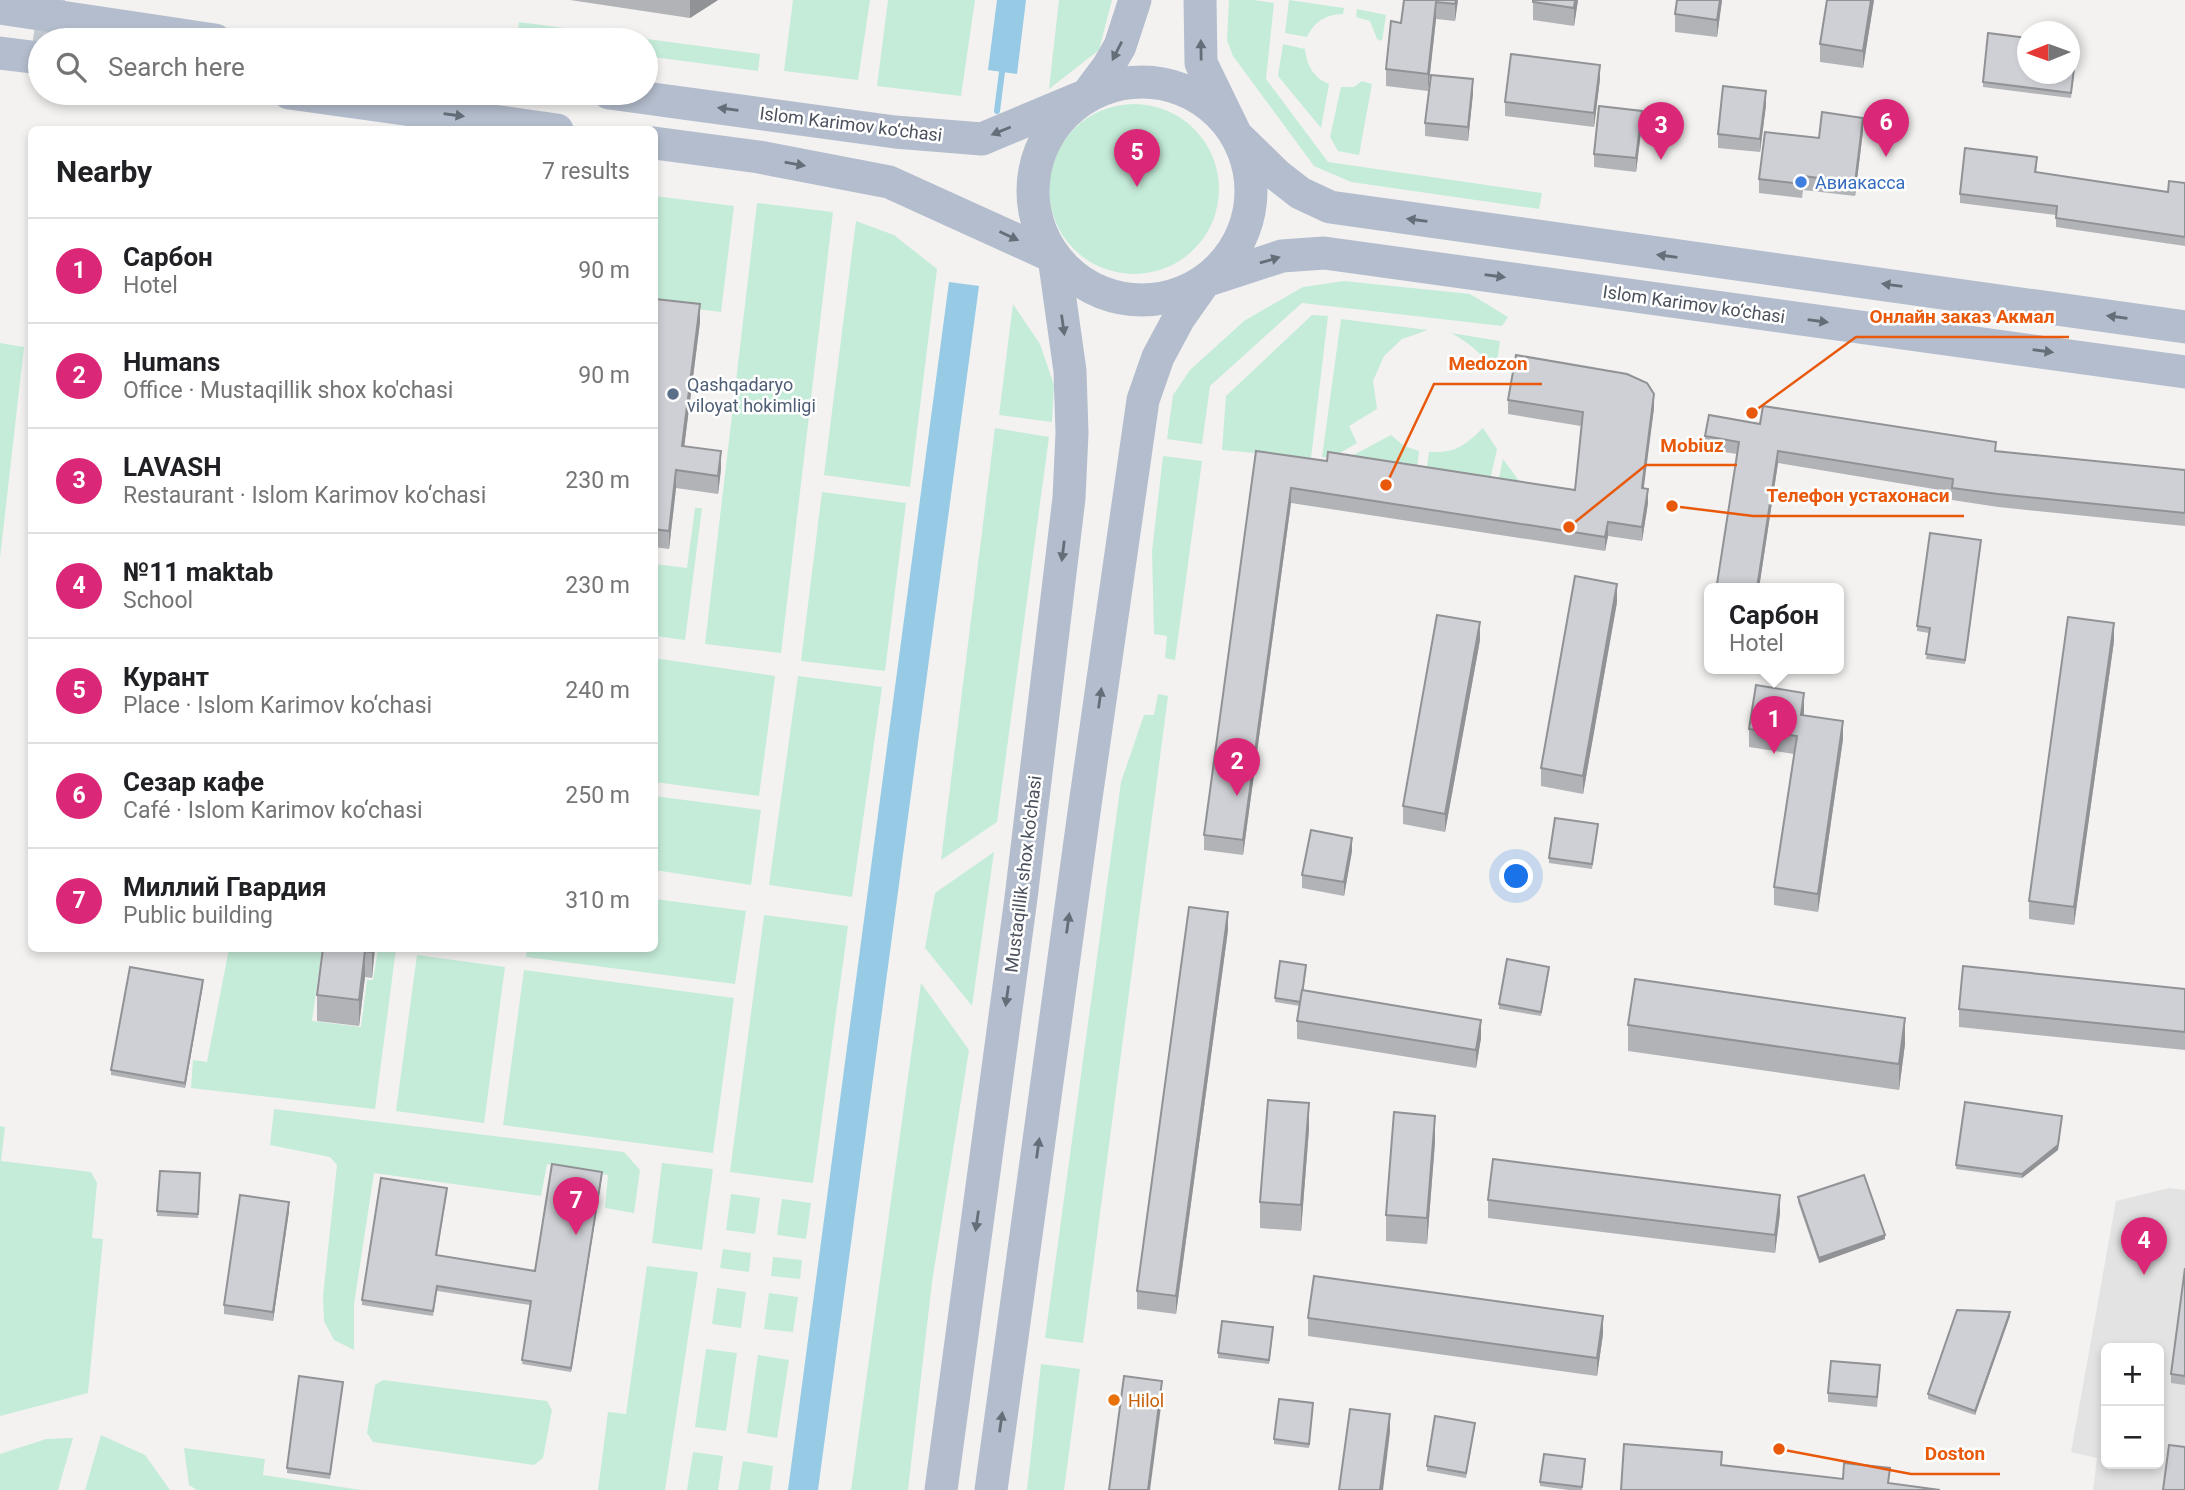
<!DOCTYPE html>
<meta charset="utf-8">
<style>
:root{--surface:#fff;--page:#f6f6f6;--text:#202124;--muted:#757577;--line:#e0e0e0;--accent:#db2777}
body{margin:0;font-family:Roboto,sans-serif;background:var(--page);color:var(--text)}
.controls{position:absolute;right:21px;bottom:21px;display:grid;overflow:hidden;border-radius:10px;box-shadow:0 4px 10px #0003}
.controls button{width:63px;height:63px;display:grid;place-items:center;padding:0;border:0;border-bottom:2px solid var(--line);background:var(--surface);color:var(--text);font:35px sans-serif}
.compass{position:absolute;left:2017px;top:21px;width:63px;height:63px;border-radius:50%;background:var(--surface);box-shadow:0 4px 10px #0003;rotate:269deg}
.you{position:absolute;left:1517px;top:877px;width:24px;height:24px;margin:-18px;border:5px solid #fff;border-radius:50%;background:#1a73e8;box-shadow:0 0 0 10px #1a73e833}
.badge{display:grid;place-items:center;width:46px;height:46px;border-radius:50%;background:var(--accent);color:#fff;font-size:23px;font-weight:700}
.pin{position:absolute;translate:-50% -58px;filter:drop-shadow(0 2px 4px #0008)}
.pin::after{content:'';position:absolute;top:37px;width:24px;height:21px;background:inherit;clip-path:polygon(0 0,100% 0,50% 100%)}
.popup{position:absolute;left:1704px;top:583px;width:140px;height:91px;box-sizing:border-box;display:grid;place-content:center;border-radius:10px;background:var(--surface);filter:drop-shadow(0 2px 5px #0005);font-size:23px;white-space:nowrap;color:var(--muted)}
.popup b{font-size:26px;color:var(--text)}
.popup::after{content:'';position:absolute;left:50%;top:100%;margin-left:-14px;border:14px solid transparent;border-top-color:var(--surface)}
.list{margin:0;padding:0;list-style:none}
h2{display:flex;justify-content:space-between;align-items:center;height:91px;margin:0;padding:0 28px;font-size:30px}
h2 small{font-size:23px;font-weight:400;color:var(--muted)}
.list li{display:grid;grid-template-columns:46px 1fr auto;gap:21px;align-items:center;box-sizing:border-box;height:105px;padding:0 28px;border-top:2px solid var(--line)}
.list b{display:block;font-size:26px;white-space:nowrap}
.list p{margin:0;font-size:23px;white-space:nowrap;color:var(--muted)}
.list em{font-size:23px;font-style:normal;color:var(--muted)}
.icon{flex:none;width:38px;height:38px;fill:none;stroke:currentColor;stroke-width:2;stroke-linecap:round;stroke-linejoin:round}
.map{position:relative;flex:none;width:2185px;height:1490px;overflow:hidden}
.search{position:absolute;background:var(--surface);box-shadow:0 4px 10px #0003;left:28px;top:28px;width:630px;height:77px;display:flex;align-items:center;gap:18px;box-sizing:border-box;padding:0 24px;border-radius:38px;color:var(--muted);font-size:26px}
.panel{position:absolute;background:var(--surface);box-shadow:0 4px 10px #0003;left:28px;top:126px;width:630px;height:826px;border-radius:10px}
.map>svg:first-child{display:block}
.education{fill:#e4e3e3;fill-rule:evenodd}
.green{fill:#c5ecd9}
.water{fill:#96cae5}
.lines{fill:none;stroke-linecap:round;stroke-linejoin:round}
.stream{stroke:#96cae5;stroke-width:6}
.minor{stroke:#c3cad1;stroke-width:26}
.major{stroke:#b4bdcd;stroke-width:33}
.wall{fill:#b2b3b7}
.shaded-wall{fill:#919295}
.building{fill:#cfd0d5;stroke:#919295;stroke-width:2}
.oneway{fill:#656d79}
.shop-dot{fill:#3f7fe0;stroke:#fff;stroke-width:2.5}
.service-dot{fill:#5c6f8a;stroke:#fff;stroke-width:2.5}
.food-dot{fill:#e8710a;stroke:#fff;stroke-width:2.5}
.labels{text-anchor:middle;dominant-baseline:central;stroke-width:5;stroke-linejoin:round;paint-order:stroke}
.street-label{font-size:18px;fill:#4b525d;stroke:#fff}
.shop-label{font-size:18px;fill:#366cbe;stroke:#fff;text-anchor:start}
.service-label{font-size:18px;fill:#4e5e75;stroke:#fff;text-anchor:start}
.food-label{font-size:18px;fill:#c56008;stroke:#fff;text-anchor:start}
.leader{fill:none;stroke:#e8590c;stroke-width:2.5}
.callout-dot{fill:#e8590c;stroke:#fff;stroke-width:2.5}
.callout-label{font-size:19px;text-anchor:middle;font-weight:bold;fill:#e8590c;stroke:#fff;stroke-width:5;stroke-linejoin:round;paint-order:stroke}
</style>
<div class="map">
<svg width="2185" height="1490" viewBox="0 0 2185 1490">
<rect width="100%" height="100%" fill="#f3f2f1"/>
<path class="education" d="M2169,1188L2185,1190V1490H2093L2097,1458L2071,1452L2116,1201ZM2106,1348H2159V1464H2106Z"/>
<g class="green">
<path d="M793,0H870L858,80L784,71Z"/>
<path d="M888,0H975L961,96L877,86Z"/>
<path d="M1059,0H1112L1099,50L1049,89Z"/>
<path d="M1229,0H1254L1274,3L1266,79L1328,162L1542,193L1539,209L1351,182L1314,166L1233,56L1227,40Z"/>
<path d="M1289,0L1344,8L1343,14C1325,15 1315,21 1307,37L1285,33Z"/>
<path d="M1357,9L1386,15L1382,41L1377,39L1370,21L1356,17Z"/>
<path d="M519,22L760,54L758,71L646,56V40L517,39Z"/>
<path d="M1283,44L1305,49C1307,66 1313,77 1329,84L1321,128L1278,76Z"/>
<path d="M1362,81L1372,84L1359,155L1338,151L1330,137L1341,87H1354Z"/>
<circle cx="1134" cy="189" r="85"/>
<path d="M655,196L734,206L721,312L655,304Z"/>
<path d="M757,203L833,212L781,653L705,644Z"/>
<path d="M856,221L894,235L937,269L910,487L824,475Z"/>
<path d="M1344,281L1470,294L1508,317L1502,326L1302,303L1210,386L1202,444L1167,439L1173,395L1190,370L1244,321L1303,287Z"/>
<path d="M1013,304L1040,344L1054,385L1052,422L999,415Z"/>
<path d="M1312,315L1328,316L1311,458L1222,450L1226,396Z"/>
<path d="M1341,319L1428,330L1402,339L1384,356L1373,381L1377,409L1349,426L1357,443L1333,457H1322Z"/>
<path d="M1451,333L1500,341L1496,371H1491C1482,352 1469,343 1451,333Z"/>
<path d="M0,343L24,347L0,558Z"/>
<path d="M995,428L1049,437L997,822L941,860Z"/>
<path d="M1483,428L1497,449L1490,480L1426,472L1429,452C1456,453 1464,446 1483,428Z"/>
<path d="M1391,435L1404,446L1419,451L1417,470L1344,460Z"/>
<path d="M1163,456L1202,461L1175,660L1165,658L1167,636L1154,634L1152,551Z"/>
<path d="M1503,459L1522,485L1498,482Z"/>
<path d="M822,492L906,503L885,671L801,661Z"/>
<path d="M695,508H702L685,640L655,636V564L687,568Z"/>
<path d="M654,658L775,676L759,796L655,782Z"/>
<path d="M798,676L882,687L852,897L769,885Z"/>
<path d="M1158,694L1168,696L1083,1343L1045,1338L1121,782L1144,715H1154Z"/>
<path d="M654,796L761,810L751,885L655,870Z"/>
<path d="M994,852L972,1006L925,948L935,893Z"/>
<path d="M655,899L746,911L735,984L526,957L527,949L654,948Z"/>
<path d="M764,915L848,926L813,1183L730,1172Z"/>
<path d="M229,949H322L312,1021L361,1027L367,980H373L378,949H396L375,1109L191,1088L193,1060L207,1062Z"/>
<path d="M417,955L505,967L484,1123L396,1111Z"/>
<path d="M524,970L734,998L713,1153L503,1125Z"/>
<path d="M921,983L969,1050L932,1282L908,1490H851Z"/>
<path d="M274,1109L624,1152L640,1170L634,1213L605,1208L608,1175L547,1164L541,1196L374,1173L354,1304V1350L334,1340L324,1321L323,1296L337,1165L330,1157L270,1145Z"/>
<path d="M0,1126L5,1127L1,1161L91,1172L97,1183L92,1238L103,1239L88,1393L0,1416Z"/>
<path d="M662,1163L713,1169L702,1250L652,1243Z"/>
<path d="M731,1194L760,1198L755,1234L726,1230Z"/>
<path d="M782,1199L811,1203L806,1239L777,1235Z"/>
<path d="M723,1249L751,1253L749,1272L720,1268Z"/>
<path d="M773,1257L802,1260L800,1279L771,1276Z"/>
<path d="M647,1266L698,1272L665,1490H598L608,1412L626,1414Z"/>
<path d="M717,1288L746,1292L741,1328L712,1324Z"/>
<path d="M769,1293L798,1297L793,1332L764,1329Z"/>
<path d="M706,1349L737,1353L726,1431L695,1427Z"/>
<path d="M758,1355L789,1360L777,1438L747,1433Z"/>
<path d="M1041,1364L1080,1369L1064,1490H1027Z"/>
<path d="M383,1380L547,1401L552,1410L543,1458L534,1465L373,1442L367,1433L375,1385Z"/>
<path d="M101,1435L145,1455L170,1490H85Z"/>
<path d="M73,1438L58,1490H0V1454L46,1439Z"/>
<path d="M184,1448L265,1459L263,1475L361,1490H197L189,1485Z"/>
<path d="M693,1452L723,1456L718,1490H687Z"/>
<path d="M743,1461L773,1466L770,1490H738Z"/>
</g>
<g class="water">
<path d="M997,0H1026L1017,74L988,70Z"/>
<path d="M949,282L979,286L818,1490H788Z"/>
</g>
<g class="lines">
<path class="stream" d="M997,111L1003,64"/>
<path class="minor" d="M46,40L52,0"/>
<g class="major">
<path d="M1200,0L1201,63L1236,135L1277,175L1300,193L1330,207L2185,327"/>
<path d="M0,8L215,40"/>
<path d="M0,53L40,58"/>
<circle cx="1142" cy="191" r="109"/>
<path d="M289,93L557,130"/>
<path d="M609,93L895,132L982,139L1087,95L1108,67L1120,46L1135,0"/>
<path d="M654,143L759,157L889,182L1054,257L1070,371L1072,433L1069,498L1021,898L941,1490"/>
<path d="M991,1490L1086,798L1143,400L1158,357L1179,318L1205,281L1282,256L1324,253L2185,372"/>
</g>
</g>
<g class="wall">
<path d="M570,0H718L690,18Z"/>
<path d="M1404,0H1458L1455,21L1436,19L1428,91L1386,86V69L1401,23Z"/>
<path d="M1533,0H1578L1574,26L1533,20Z"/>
<path d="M1722,0L1717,37L1675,32V14Z"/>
<path d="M1874,0L1863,68L1820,62V44Z"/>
<path d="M2077,49L2071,98L1983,87V82Z"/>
<path d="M1600,79L1594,127L1505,116V102Z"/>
<path d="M1473,93L1468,141L1425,136V123Z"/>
<path d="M1766,105L1760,152L1718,148V134Z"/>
<path d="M1642,124L1636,172L1594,167V154Z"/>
<path d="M1863,131L1855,196L1803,190L1802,198L1759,193V179L1819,138Z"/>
<path d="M2037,166L2036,172L2168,192L2185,183V246L2056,227V215L1960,203V194Z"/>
<path d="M654,306L700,322L684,447L721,469L718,494L676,488L669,549L654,547Z"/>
<path d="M1508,400L1654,408L1643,488L1648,503L1642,541L1608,536L1605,551L1291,503L1243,855L1204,850V835L1256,451L1327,461L1575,490L1581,426L1508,414Z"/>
<path d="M1760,424L1996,451L2185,470V526L1998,507L1952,500V492L1778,463L1759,588H1717L1737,454L1705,449V436Z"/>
<path d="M1981,545L1965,664L1926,659L1929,633L1917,631V626Z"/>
<path d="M1617,602L1583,794L1541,786V768Z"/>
<path d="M1480,640L1445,832L1403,824V806Z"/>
<path d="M2114,641L2074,925L2029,919V901Z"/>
<path d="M1804,711V715L1843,739L1818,912L1774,905V887L1794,754L1749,747V729Z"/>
<path d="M1598,829L1592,869L1549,863V858Z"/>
<path d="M1352,851L1344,896L1302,888V875Z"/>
<path d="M1228,930L1176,1314L1137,1309V1291Z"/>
<path d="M323,948H375L372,978L365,977L359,1026L317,1021V995Z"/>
<path d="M1306,970L1303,991L1481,1038L1476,1068L1297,1039V1021L1300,1006L1275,1002V998Z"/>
<path d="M1549,972L1541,1016L1499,1009V1004Z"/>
<path d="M203,985L185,1088L111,1075V1070Z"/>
<path d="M2185,989V1050L1959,1027V1009Z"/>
<path d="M1628,1025L1905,1044L1899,1090L1628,1051Z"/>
<path d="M2062,1120L2058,1150L2022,1178L1956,1169V1165Z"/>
<path d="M1309,1129L1301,1231L1260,1228V1202Z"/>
<path d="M1435,1142L1427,1244L1386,1241V1215Z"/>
<path d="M160,1171L200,1173L198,1218L157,1216Z"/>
<path d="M602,1176L571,1372L522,1364L530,1305L437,1291L433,1316L362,1305V1300L447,1192L437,1255L535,1271Z"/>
<path d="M1798,1197L1885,1239L1819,1263L1798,1202Z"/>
<path d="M1488,1200L1780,1213L1775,1253L1488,1218Z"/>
<path d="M289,1211L273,1321L224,1314V1305Z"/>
<path d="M2185,1268V1385L2171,1383V1374Z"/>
<path d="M2010,1316L1975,1415L1928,1399V1394Z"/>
<path d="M1308,1318L1603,1334L1597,1376L1308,1336Z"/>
<path d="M1273,1332L1269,1364L1218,1358V1353Z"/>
<path d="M1880,1374L1877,1407L1828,1402V1393Z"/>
<path d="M343,1386L330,1479L287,1473V1468Z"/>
<path d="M1313,1408L1309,1448L1274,1444V1439Z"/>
<path d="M1475,1427L1466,1478L1427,1471V1466Z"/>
<path d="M1585,1464L1582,1490H1569L1540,1486V1482Z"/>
</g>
<g class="shaded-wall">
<path d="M690,0H718L690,18Z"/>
<path d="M1456,0H1458L1455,21V4Z"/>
<path d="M1575,0H1578L1574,26V8Z"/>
<path d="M1720,0H1722L1717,37V20Z"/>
<path d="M1871,0H1874L1863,68V51Z"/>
<path d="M1436,2V19L1428,91V74Z"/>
<path d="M1600,65V79L1594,127V113Z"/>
<path d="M1473,79V93L1468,141V127Z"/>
<path d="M1766,91V105L1760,152V139Z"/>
<path d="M1642,111V124L1636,172V158Z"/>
<path d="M1863,118V131L1855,196V183Z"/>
<path d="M700,304V322L682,464V446Z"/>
<path d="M1654,394V408L1642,502V488Z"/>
<path d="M721,451V469L718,494V476Z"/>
<path d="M1778,451V463L1759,588H1757Z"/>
<path d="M676,470V488L669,549V531Z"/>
<path d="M1291,488V503L1243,855V840Z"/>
<path d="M1648,489V503L1642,541V527Z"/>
<path d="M1608,522V536L1605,551V537Z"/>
<path d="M1617,584V602L1583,794V776Z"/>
<path d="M1480,622V640L1445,832V814Z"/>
<path d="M2114,623V641L2074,925V907Z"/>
<path d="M1804,693V711L1801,733V715Z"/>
<path d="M1843,721V739L1818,912V894Z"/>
<path d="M1352,838V851L1344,896V882Z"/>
<path d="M1228,912V930L1176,1314V1296Z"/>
<path d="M372,948H375L372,978Z"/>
<path d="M365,951V977L359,1026V1000Z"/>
<path d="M203,980V985L185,1088V1083Z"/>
<path d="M1905,1018V1044L1899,1090V1064Z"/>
<path d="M1481,1020V1038L1476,1068V1050Z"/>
<path d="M1309,1103V1129L1301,1231V1205Z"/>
<path d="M1435,1116V1142L1427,1244V1218Z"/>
<path d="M2062,1116L2058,1150L2022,1178V1174Z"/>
<path d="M602,1172V1176L571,1372V1368Z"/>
<path d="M1780,1195V1213L1775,1253V1235Z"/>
<path d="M289,1202V1211L273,1321V1312Z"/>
<path d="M1885,1235V1239L1819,1263V1258Z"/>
<path d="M2010,1312V1316L1975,1415V1411Z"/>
<path d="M1603,1316V1334L1597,1376V1358Z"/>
<path d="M1162,1381V1399L1150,1490H1148Z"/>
<path d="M1390,1414V1432L1383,1490H1380Z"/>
</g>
<g class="building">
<path d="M1404,0H1456L1455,4L1436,2L1428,74L1386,69L1391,21L1401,23Z"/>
<path d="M1533,0H1575L1574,8L1533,2Z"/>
<path d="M1677,0H1720L1717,20L1675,14Z"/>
<path d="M1827,0H1871L1863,51L1820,44Z"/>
<path d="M1988,33L2027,38V74H2069V43L2077,44L2071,93L1983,82Z"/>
<path d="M1511,54L1600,65L1594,113L1505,102Z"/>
<path d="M1431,75L1473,79L1468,127L1425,123Z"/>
<path d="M1723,86L1766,91L1760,139L1718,134Z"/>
<path d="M1599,106L1642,111L1636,158L1594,154Z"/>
<path d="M1822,112L1863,118L1855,183L1803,176L1802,184L1759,179L1765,132L1819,138Z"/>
<path d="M1965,148L2037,157L2035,172L2168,192L2169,181L2185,183V237L2056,218L2057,206L1960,194Z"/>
<path d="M655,299L700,304L682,446L721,451L718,476L676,470L669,531L654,529V306Z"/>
<path d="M1516,355L1627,374L1647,383L1654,394L1642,488L1648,489L1642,527L1608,522L1605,537L1291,488L1243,840L1204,835L1256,451L1327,461L1328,452L1575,490L1583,412L1508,400Z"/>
<path d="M1763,406L1996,442L1995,451L2185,470V513L1998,494L1952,488L1953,479L1778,451L1757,588H1742L1717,584L1739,442L1705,436L1709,415L1760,424Z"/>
<path d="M1930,533L1981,540L1965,660L1926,654L1930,628L1917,626Z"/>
<path d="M1575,576L1617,584L1583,776L1541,768Z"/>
<path d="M1437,615L1480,622L1445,814L1403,806Z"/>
<path d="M2068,617L2114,623L2074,907L2029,901Z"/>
<path d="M1756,685L1804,693L1801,715L1843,721L1818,894L1774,887L1797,736L1749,729Z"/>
<path d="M1555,818L1598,824L1592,864L1549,858Z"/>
<path d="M1311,830L1352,838L1344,882L1302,875Z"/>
<path d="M1189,907L1228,912L1176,1296L1137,1291Z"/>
<path d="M323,948H372V952L365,951L359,1000L317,995Z"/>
<path d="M1507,959L1549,967L1541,1012L1499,1004Z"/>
<path d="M1280,961L1306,965L1301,1002L1275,998Z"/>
<path d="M1963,966L2185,989V1032L1959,1009Z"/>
<path d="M130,967L203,980L185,1083L111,1070Z"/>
<path d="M1635,979L1905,1018L1899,1064L1628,1025Z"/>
<path d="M1302,990L1481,1020L1476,1050L1297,1021Z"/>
<path d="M1268,1100L1309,1103L1301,1205L1260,1202Z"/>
<path d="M1965,1102L2062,1116L2058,1145L2022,1174L1956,1165Z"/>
<path d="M1394,1112L1435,1116L1427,1218L1386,1215Z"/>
<path d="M1493,1159L1780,1195L1775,1235L1488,1200Z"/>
<path d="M552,1164L602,1172L571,1368L522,1360L531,1301L437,1286L433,1311L362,1300L381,1178L447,1188L436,1255L535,1271Z"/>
<path d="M160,1171L200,1173L198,1214L157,1211Z"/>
<path d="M1864,1175L1885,1235L1819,1258L1798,1197Z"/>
<path d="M240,1195L289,1202L273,1312L224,1305Z"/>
<path d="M2185,1268V1376L2171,1374Z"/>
<path d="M1314,1276L1603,1316L1597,1358L1308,1318Z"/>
<path d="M1957,1310L2010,1312L1975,1411L1928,1394Z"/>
<path d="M1222,1321L1273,1327L1269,1360L1218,1353Z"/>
<path d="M1831,1361L1880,1365L1877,1397L1828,1393Z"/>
<path d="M299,1376L343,1382L330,1474L287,1468Z"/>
<path d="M1124,1376L1162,1381L1148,1490H1109Z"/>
<path d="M1279,1399L1313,1403L1309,1444L1274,1439Z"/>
<path d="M1350,1409L1390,1414L1380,1490H1339Z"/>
<path d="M1435,1416L1475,1423L1466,1473L1427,1466Z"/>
<path d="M1624,1444L1722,1452L1721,1465L1843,1479L1844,1463L1890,1468L1888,1483L1940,1490H1621Z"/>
<path d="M2169,1445L2185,1447V1490H2163Z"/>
<path d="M1544,1454L1585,1459L1582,1487L1540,1482Z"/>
</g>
<defs><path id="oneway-solid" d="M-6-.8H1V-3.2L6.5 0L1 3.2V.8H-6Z" transform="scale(1.75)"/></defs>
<g class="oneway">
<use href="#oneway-solid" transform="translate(1201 50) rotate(-91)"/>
<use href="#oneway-solid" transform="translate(1117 51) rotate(117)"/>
<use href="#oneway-solid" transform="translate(728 109) rotate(-172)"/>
<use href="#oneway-solid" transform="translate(454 115) rotate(8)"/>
<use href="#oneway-solid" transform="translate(1001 131) rotate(158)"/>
<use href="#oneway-solid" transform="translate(795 164) rotate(10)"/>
<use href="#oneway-solid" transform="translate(1417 220) rotate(-172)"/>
<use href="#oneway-solid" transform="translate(1009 236) rotate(25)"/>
<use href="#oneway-solid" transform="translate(1667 256) rotate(-172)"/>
<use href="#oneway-solid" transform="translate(1270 260) rotate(-16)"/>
<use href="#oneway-solid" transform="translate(1495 276) rotate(8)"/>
<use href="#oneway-solid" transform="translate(1892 285) rotate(-173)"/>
<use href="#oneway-solid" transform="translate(2117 317) rotate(-172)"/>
<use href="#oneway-solid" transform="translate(1818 321) rotate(8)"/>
<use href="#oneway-solid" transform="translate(1063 325) rotate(82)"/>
<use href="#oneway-solid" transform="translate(2043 351) rotate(8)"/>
<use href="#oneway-solid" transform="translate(1063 551) rotate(97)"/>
<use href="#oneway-solid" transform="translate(1100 698) rotate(-82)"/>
<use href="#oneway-solid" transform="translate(1068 923) rotate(-82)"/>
<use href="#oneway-solid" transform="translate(1007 996) rotate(98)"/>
<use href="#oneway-solid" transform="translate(1038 1148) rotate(-82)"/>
<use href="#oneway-solid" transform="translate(977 1221) rotate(98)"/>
<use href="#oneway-solid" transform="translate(1001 1422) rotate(-82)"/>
</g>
<circle class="shop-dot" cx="1801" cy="182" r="7"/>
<circle class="service-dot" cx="673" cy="394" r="7"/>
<circle class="food-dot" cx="1114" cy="1400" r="7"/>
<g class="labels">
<g class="street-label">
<text transform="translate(851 124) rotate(7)">Islom Karimov ko‘chasi</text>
<text transform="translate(1694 304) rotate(8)">Islom Karimov ko‘chasi</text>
<text transform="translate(1023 874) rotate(-83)">Mustaqillik shox ko'chasi</text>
</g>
<g class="shop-label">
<text x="1815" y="182">Авиакасса</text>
</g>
<g class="service-label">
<text x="687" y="384">Qashqadaryo<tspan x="687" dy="21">viloyat hokimligi</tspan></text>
</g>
<g class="food-label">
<text x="1128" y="1400">Hilol</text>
</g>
</g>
<path class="leader" d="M1752 413L1856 337H2069M1386 485L1434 384H1542M1569 527L1646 465H1737M1672 506L1753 516H1964M1779 1449L1911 1474H2000"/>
<g class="callout-dot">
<circle cx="1752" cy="413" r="7"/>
<circle cx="1386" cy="485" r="7"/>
<circle cx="1569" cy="527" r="7"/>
<circle cx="1672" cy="506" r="7"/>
<circle cx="1779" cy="1449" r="7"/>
</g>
<g class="callout-label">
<text x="1962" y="323">Онлайн заказ Акмал</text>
<text x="1488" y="370">Medozon</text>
<text x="1692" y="452">Mobiuz</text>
<text x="1858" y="502">Телефон устахонаси</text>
<text x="1955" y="1460">Doston</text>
</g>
</svg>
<div class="controls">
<button>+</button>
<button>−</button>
</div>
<svg class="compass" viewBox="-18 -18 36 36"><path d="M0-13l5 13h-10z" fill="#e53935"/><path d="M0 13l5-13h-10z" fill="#757577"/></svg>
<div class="you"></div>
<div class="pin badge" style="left:1774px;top:754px">1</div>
<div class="popup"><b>Сарбон</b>Hotel</div>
<div class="pin badge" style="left:1237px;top:796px">2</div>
<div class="pin badge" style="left:1661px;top:160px">3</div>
<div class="pin badge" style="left:2144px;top:1275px">4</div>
<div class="pin badge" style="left:1137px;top:187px">5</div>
<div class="pin badge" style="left:1886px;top:157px">6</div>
<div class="pin badge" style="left:576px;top:1235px">7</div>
<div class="search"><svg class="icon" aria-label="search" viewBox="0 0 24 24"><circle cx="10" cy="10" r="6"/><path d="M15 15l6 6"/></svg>Search here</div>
<section class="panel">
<h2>Nearby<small>7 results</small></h2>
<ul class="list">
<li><span class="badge">1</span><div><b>Сарбон</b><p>Hotel</p></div><em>90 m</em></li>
<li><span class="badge">2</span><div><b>Humans</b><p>Office · Mustaqillik shox ko'chasi</p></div><em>90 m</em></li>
<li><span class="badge">3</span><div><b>LAVASH</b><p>Restaurant · Islom Karimov ko‘chasi</p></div><em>230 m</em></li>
<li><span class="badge">4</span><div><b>№11 maktab</b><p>School</p></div><em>230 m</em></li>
<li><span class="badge">5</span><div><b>Курант</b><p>Place · Islom Karimov ko‘chasi</p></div><em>240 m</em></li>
<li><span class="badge">6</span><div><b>Сезар кафе</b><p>Café · Islom Karimov ko‘chasi</p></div><em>250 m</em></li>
<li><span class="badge">7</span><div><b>Миллий Гвардия</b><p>Public building</p></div><em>310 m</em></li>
</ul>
</section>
</div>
